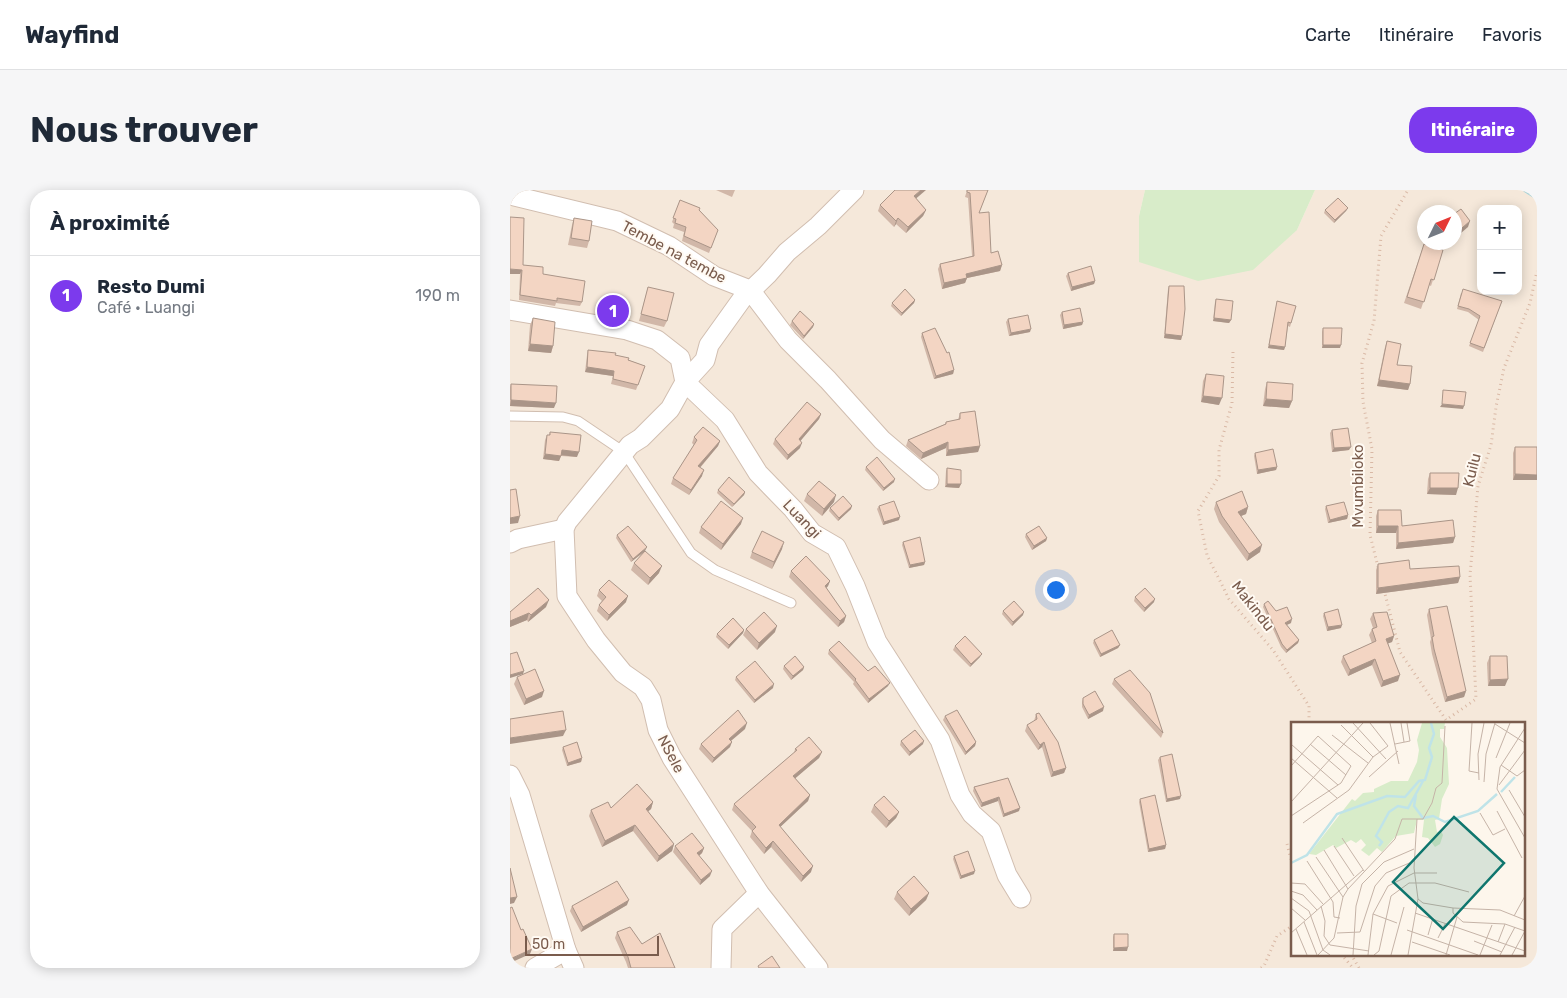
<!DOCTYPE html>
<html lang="fr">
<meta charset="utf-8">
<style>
:root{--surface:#fff;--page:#f6f6f7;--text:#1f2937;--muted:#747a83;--line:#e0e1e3;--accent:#7c3aed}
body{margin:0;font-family:Rubik,sans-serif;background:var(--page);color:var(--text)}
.controls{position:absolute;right:15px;top:15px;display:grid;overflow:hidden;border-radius:10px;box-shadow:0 2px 12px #0003}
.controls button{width:45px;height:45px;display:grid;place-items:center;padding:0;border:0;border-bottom:1px solid var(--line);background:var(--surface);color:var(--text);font:25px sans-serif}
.compass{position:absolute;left:907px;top:15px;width:45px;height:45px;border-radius:50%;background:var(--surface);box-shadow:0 2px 12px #0003;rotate:47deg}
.scale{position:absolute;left:15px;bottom:12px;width:134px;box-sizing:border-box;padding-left:5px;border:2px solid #7a5c4d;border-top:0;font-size:14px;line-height:18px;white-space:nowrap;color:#7a5c4d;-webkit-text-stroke:4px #fffaf3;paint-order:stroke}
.you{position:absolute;left:545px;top:399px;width:18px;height:18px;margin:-12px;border:4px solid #fff;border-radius:50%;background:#1a73e8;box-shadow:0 0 0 8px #1a73e833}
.badge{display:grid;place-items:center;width:32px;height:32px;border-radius:50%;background:var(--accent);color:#fff;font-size:16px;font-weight:700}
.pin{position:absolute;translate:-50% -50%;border:2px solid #fff;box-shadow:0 1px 5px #0006}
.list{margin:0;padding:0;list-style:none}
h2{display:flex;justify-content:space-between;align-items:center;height:65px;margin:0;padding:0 20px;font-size:21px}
h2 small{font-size:16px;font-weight:400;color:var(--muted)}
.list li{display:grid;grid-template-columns:32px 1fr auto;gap:15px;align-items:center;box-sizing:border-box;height:80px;padding:0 20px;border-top:1px solid var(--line)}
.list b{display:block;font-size:19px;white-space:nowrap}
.list p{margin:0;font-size:16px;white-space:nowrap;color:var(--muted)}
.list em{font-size:16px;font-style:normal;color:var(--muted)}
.map{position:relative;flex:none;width:1027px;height:778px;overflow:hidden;border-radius:20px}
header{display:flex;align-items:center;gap:30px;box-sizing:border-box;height:70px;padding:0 25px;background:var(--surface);border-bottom:1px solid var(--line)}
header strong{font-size:24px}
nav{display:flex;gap:28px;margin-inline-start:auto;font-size:18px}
.intro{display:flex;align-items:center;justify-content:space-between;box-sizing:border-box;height:120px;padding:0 30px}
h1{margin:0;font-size:35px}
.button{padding:12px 22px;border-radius:20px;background:var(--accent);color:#fff;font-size:18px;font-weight:700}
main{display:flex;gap:30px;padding:0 30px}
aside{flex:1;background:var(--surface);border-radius:20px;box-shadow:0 2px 12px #0003}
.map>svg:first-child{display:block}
.residential{fill:#f5e8da;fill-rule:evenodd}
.green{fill:#d8ecc9}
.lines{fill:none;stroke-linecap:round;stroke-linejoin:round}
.stream{stroke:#a5d3da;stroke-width:5.5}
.lane-casing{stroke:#d1beb0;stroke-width:11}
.street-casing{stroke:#d1beb0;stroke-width:21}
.path{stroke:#d9b8a5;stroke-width:3;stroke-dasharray:1 4;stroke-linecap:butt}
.lane{stroke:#fff;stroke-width:9}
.street{stroke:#fff;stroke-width:19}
.wall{fill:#d1b7a8}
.shaded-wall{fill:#aa9588}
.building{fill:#f3d5c3;stroke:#aa9588}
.labels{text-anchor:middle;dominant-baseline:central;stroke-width:4;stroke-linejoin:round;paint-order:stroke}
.street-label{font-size:15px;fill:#7a5c4d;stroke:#fffaf3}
.inset-river{fill:none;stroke:#bfe3e8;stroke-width:2.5}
.inset-road{fill:none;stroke:#c5b3a7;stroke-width:1}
.view{fill:#0f766e;fill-opacity:0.15;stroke:#0f766e;stroke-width:2.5}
.inset-edge{fill:none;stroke:#7a5c4d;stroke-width:2.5}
</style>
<header>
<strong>Wayfind</strong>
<nav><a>Carte</a><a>Itinéraire</a><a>Favoris</a></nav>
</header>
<div class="intro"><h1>Nous trouver</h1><a class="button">Itinéraire</a></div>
<main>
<aside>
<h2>À proximité<small></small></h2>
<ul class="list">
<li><span class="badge">1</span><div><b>Resto Dumi</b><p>Café · Luangi</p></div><em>190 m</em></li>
</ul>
</aside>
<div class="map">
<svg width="1027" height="778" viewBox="0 0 1027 778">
<rect width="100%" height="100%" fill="#fdf6ec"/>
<path class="residential" d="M0,0H635L629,26L787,40L805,0H1027V778H0ZM971,19H1008V101H971ZM914,22H944V52H914ZM782,533H1013V764H782Z"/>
<path class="green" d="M635,0H805L787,40L743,80L688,91L629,72V26Z"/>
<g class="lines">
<path class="stream" d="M1016,0L1027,7"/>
<g class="lane-casing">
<path id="lane" d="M0,226L53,227L68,231L114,262L181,363L205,380L281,413"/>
</g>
<g class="street-casing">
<g id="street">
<path d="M0,5L107,31L159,56L204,86L240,100L278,150L318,190L372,250L419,290"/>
<path d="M0,120L117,140L147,150L170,168L175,192L215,230L248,283L283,319L302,343L326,357L345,396L367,452L430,550L450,605L462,624L481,641L497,685L511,708"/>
<path d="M0,353L8,349L54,339"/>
<path d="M0,585L10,605L56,760L64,778"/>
<path d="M25,778L56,760"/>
<path d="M211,778L212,739L249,703"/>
<path d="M308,778L249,703L162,568L148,540L141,510L133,497L113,483L86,450L57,406L54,339L57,332L120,255L131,248L160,219L175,192L195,170L199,155L232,109L257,85L277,62L308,36L344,0"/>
</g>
</g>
<g class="path">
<path d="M723,162L722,213L709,260V286L688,321L697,365L719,409L763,460L799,516V533"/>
<path d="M868,377L860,345L862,259L853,212L852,173L864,131L871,46L898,0"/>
<path d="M874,400L890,462L936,530L966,509L960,385L968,296L981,255L986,217L994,178L1020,113L1027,81"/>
<path d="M777,654L782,673"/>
<path d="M831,764L843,778"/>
<path d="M841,764L849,778"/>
<path d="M751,778L754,776L767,746L782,736"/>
</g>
<use href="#lane" class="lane"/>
<use href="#street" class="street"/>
</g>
<g class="wall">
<path d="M206,0H225L222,7Z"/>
<path d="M457,0H478L469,23L481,63L492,75L490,81L457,88L455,93L432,99L428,79L430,74L462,66L458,8L455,7Z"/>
<path d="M406,8L416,20L413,26L396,43L386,34L384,37L368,21L370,15Z"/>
<path d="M170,10L189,20L208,40L199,63L172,51L174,42L163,38L164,34L162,32Z"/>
<path d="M838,18L836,21L824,33L814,23L815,20Z"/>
<path d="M64,28L79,51L77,58L58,55L62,35Z"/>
<path d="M914,54L933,60L921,96L919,95L911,119L894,113Z"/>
<path d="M13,75L33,84L72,112L70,116L46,113L45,116L9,110L10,84H0Z"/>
<path d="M558,83L585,91L584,94L561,101L556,86Z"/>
<path d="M659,96L672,146L671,150L654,148L658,99Z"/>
<path d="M138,97L157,131L154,137L129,131Z"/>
<path d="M951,103L992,111L973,162L959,156L969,130L958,122L947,119Z"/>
<path d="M706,109L721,130L719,133L703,131L705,112Z"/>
<path d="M405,110L404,113L391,126L381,116L382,113Z"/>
<path d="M767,111L786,116L780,137L778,136L775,157L774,160L758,158Z"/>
<path d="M552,122L573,132L572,135L553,139L550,125Z"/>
<path d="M23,128L43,156L41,163L18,161L20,135Z"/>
<path d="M498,129L520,142L499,146L496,132Z"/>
<path d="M282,131L304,134L303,137L293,149L280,135Z"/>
<path d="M813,138L830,158H812V142Z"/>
<path d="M412,143L437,163L444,180L443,184L424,189L411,147Z"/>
<path d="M877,151L887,175L900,194L898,200L867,196L875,157Z"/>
<path d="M78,160L105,165L135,176L126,200L101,194L103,186L75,182L77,165Z"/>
<path d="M696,184L709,215L691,212L693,191Z"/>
<path d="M757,192L782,211L779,218L753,216L755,199Z"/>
<path d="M1,194L44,218L0,216V197Z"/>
<path d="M450,223L470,256L468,262L436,266V258L411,269L396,256L398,250L435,234L436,232L448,230Z"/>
<path d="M311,224L309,229L290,251V258L277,270L263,254L265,249Z"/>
<path d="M822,240L839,260L822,262L820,243Z"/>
<path d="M40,242L67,267L51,266L49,271L33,269L35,250L37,245H39Z"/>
<path d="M184,247L210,251L208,256L190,278L192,286L179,305L161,294L163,288L184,255L182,253Z"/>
<path d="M1005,257H1027V290H1003V263Z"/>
<path d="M745,263L767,277L766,280L747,284L744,266Z"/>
<path d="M356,277L384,292L373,301L355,280Z"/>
<path d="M437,278L451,294L449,298L435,297L436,281Z"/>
<path d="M920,283L946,305L917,304L918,289Z"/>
<path d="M208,300L235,302L234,305L222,317L207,303Z"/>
<path d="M297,304L324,312L312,326L294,311Z"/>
<path d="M706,312L738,317L736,324L731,326L750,362L737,371L709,332L704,319Z"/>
<path d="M369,316L389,330L373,335L367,319Z"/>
<path d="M816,316L838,325L837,329L818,333L815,319Z"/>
<path d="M320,318L341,319L328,331L319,321Z"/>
<path d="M868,320L892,336L945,347L943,353L886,359V343H866V326Z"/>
<path d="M231,334L211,360L189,343L191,337Z"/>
<path d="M516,344L537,348L536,351L522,360L515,347Z"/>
<path d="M107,345L135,361L149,383L138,395L121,380L124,373L134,362L121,372L106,348Z"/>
<path d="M393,352L415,372L414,375L399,378L392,355Z"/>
<path d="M272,359L262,379L240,368L242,362Z"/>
<path d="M868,374L900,379L950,387L948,393L866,404V380Z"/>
<path d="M281,381L320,391L318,396L316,398L336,426L334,432L328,437L279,387Z"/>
<path d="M89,400L116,412L97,431L87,421L89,415L92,411L87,406Z"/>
<path d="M625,407L644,412L634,422L624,411Z"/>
<path d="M754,414L766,421L781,433L777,435L789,450L788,453L776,463L771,457L753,417Z"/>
<path d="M36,417L18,432L17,430L0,437V422Z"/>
<path d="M919,419L956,501L954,507L935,512L922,464L920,452L921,449L917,425Z"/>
<path d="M493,421L513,425L502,436L492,424Z"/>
<path d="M814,423L831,438L817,441L813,426Z"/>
<path d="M863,423L884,446L882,452L878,453L888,491L871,497L862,475L838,486L831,472L833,466L862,453L859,445L862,439L863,438L860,429Z"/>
<path d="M236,439L265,442L247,460L233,445Z"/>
<path d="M234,440L233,443L218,459L206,447L207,444Z"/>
<path d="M584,450L610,455L608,458L590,467L583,453Z"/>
<path d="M445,456L470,467L460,477L443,460Z"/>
<path d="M319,460L358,481L378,496L358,513L343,494L344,492L318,464Z"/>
<path d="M980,466L995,496H978L977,473Z"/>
<path d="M274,476L294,477L293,480L281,490L273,479Z"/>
<path d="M7,487L32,507L14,515L4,494Z"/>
<path d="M226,487L263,498L244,513L225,490Z"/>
<path d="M604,489L653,543L651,548L602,494Z"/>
<path d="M573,508L593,521L578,529L572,517V512Z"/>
<path d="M526,524L556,578L554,583L541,587L532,557L528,560L515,541L517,535L524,531Z"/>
<path d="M435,526L466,552L465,556L455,565L433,530Z"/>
<path d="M235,539L221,551L220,557L202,573L189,559L191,554Z"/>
<path d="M391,551L413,554L399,566L390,555Z"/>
<path d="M53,557L72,568L71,572L57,576L52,560Z"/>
<path d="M285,559L312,562L309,568L285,588L300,605L298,611L270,637L301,682L291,692L261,657L254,664L240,647L242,641L222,620L224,614L284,563Z"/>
<path d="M650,567L670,609L656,612L648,570Z"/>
<path d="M498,588L509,621L493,627L488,611L471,617L463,601L464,597Z"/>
<path d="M630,609L656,655L655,659L638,662L629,612Z"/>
<path d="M143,612L141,619L138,621L164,654L162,661L147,672L123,641L92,657L79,626L81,620Z"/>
<path d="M364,615L389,622L386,628L376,638L361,622Z"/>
<path d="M165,656L194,658L192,663L189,666L200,686L190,695L163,662Z"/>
<path d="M444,666L464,684L450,689L443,669Z"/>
<path d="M387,702L419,703L416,710L399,726L384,709Z"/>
<path d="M117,715L71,742L60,721L62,716Z"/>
<path d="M107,742L132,754L165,778H118L116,772L105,748Z"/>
<path d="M604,744L617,761H603V747Z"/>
</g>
<g class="shaded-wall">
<path d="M411,0H416L402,12L404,6Z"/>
<path d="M838,18L836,21L824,33L825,30Z"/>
<path d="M416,20L413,26L396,43L398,37Z"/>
<path d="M388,28L386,34L384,37L386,31Z"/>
<path d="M960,31L958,37L944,49V45Z"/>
<path d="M492,75L490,81L457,88L455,93L432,99L434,93L456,84Z"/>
<path d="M0,79L12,80L10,84H0Z"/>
<path d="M585,91L584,94L561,101L562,97Z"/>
<path d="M405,110L404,113L391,126L392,123Z"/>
<path d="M704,128L721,130L719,133L703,131Z"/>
<path d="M573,132L572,135L553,139L554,135Z"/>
<path d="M304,134L303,137L293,149L294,146Z"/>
<path d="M521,139L520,142L499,146L501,143Z"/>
<path d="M655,144L672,146L671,150L654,148Z"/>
<path d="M20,154L43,156L41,163L18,161Z"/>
<path d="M759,155L775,157L774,160L758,158Z"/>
<path d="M813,155H831L830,158H812Z"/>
<path d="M77,177L104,181L103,186L75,182Z"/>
<path d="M444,180L443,184L424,189L426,186Z"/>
<path d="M869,190L900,194L898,200L867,196Z"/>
<path d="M693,206L712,208L709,215L691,212Z"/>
<path d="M756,209L782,211L779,218L753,216Z"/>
<path d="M1,210L46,213L44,218L0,216Z"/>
<path d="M932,214L954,216L953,219L930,217Z"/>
<path d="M311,224L309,229L287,255L289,249Z"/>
<path d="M210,251L208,256L186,282L188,276Z"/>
<path d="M438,252L436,258L411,269L413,263Z"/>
<path d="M292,253L290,258L277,270L278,265Z"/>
<path d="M470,256L468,262L436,266L438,260Z"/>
<path d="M841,257L839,260L822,262L824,258Z"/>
<path d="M52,260L69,262L67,267L50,265Z"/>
<path d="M35,264L51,266L49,271L33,269Z"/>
<path d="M767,277L766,280L747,284L748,280Z"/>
<path d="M194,280L192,286L179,305L181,300Z"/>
<path d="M1005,284L1027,285V290H1003Z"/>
<path d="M385,289L384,292L373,301L374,298Z"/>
<path d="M437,294H451L449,298L435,297Z"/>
<path d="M920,298H948L946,305L917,304Z"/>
<path d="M235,302L234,305L222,317L224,314Z"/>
<path d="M326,305L324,312L312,326L314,319Z"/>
<path d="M342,316L341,319L328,331L329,328Z"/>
<path d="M738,317L736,324L726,328L728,322Z"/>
<path d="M838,325L837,329L818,333L820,330Z"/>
<path d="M10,326L8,333L0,334V328Z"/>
<path d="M390,327L389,330L373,335L374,332Z"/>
<path d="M233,328L231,334L211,360L213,354Z"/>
<path d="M868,336H888L886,343H866Z"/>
<path d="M945,347L943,353L886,359L888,353Z"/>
<path d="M537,348L536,351L522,360L524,356Z"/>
<path d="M274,352L272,359L262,379L264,372Z"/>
<path d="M752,355L750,362L737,371L739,364Z"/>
<path d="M137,357L135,361L121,372L123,369Z"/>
<path d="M415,372L414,375L399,378L400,375Z"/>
<path d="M152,376L149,383L138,395L140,388Z"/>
<path d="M950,387L948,393L866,404L868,398Z"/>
<path d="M320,391L318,396L313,402L315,396Z"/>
<path d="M118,406L116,412L97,431L99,425Z"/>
<path d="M645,409L644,412L634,422L635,418Z"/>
<path d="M39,410L36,417L18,432L21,425Z"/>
<path d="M514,422L513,425L502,436L503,432Z"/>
<path d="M19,423L17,430L0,437V431Z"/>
<path d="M336,426L334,432L328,437L330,431Z"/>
<path d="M782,429L781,433L774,436L775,433Z"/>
<path d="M832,435L831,438L817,441L818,437Z"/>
<path d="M267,436L265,442L247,460L249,453Z"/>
<path d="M234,440L233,443L218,459L219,455Z"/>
<path d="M884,446L882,452L874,455L876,449Z"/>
<path d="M789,450L788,453L776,463L777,460Z"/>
<path d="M610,455L608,458L590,467L591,464Z"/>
<path d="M472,464L470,467L460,477L461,474Z"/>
<path d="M865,469L862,475L838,486L840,480Z"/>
<path d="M294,477L293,480L281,490L283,486Z"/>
<path d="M14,481L13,484L0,488V485Z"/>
<path d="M890,485L888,491L871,497L873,491Z"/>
<path d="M998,489L995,496H978L980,490Z"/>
<path d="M380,493L378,496L358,513L359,509Z"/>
<path d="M264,494L263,498L244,513L245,510Z"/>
<path d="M34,501L32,507L14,515L16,509Z"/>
<path d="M956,501L954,507L935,512L937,507Z"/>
<path d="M594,517L593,521L578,529L579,525Z"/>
<path d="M237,533L235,539L217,554L219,549Z"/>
<path d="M56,540L53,546L0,554V548Z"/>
<path d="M414,551L413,554L399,566L400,562Z"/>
<path d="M222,552L220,557L202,573L204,568Z"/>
<path d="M466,552L465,556L455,565L456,562Z"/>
<path d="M534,552L532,557L528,560L530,555Z"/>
<path d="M312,562L309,568L281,592L283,586Z"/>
<path d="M72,568L71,572L57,576L58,573Z"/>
<path d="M556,578L554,583L541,587L543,582Z"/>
<path d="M300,605L298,611L266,641L269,635Z"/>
<path d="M671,606L670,609L656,612L657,609Z"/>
<path d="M489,607L488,611L471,617L472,613Z"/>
<path d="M143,612L141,619L134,625L136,619Z"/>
<path d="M510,618L509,621L493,627L494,624Z"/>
<path d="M389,622L386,628L376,638L379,631Z"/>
<path d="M125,635L123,641L92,657L95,651Z"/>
<path d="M263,651L261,657L254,664L256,658Z"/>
<path d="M164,654L162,661L147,672L149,666Z"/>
<path d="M656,655L655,659L638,662L639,659Z"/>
<path d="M194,658L192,663L185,669L187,663Z"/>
<path d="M303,676L301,682L291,692L293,686Z"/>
<path d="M202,681L200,686L190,695L191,690Z"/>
<path d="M465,681L464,684L450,689L451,686Z"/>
<path d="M419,703L416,710L399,726L401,719Z"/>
<path d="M7,707L4,713L0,714V708Z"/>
<path d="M119,710L117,715L71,742L73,737Z"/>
<path d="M618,757L617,761H603L604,758Z"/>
<path d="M22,759L20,764L0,773V769Z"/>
</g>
<g class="building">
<path d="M385,0H411L404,6L416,20L398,37L388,28L386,31L370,15Z"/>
<path d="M457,0H478L469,23L479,22L481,63L488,61L492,75L456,84L457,88L434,93L430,74L464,66L460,3L457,2Z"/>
<path d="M828,8L838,18L825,30L815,20Z"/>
<path d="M170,10L190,18L189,20L208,40L201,58L174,46L176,37L165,33L166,29L163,28Z"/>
<path d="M951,19L960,31L944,45V24Z"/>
<path d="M0,27L14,28L13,75L33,77V84L75,91L72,112L47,108V111L10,105L12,80L0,79Z"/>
<path d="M64,28L82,31L79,51L61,48Z"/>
<path d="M914,54L933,60L924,90L921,89L914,112L897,107Z"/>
<path d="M581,76L585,91L562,97L558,83Z"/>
<path d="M659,96H674L675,119L672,146L655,144Z"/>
<path d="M138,97L164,103L157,131L131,124Z"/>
<path d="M395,99L405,110L392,123L382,113Z"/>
<path d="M953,99L992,111L974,158L960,153L970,126L959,119L948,116Z"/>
<path d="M706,109L723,111L721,130L704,128Z"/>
<path d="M767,111L786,116L781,133L778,132L775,157L759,155Z"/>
<path d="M570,118L573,132L554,135L552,122Z"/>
<path d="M290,121L304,134L294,146L282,131Z"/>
<path d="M518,125L521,139L501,143L498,129Z"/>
<path d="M23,128L45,132L43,156L20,154Z"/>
<path d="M425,138L437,163L439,162L444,180L426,186L412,143Z"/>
<path d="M813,138H832L831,155H813Z"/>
<path d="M877,151L891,154L887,175L902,176L900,194L869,190Z"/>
<path d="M78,160L106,163L105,165L119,168L118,170L135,176L128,195L103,189L104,181L77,177Z"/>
<path d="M696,184L714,186L712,208L693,206Z"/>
<path d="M757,192L783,194L782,211L756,209Z"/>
<path d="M1,194L47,196L46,213L1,210Z"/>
<path d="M933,200L956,202L954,216L932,214Z"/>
<path d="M297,212L311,224L289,249L292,253L278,265L265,249Z"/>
<path d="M465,221L470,256L438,260V252L413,263L398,250L436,234V232L450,229V223Z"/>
<path d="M193,237L210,251L188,276L194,280L181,300L163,288L187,250L184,247Z"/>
<path d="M838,238L841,257L824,258L822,240Z"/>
<path d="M40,242L71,245L69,262L52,260L51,266L35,264L37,245H40Z"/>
<path d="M1005,257H1027V285L1005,284Z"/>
<path d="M763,259L767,277L748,280L745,263Z"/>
<path d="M367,267L385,289L374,298L356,277Z"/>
<path d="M437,278L451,280V294H437Z"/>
<path d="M920,283H949L948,298H920Z"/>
<path d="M219,287L235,302L224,314L208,300Z"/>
<path d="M309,291L326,305L314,319L297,304Z"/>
<path d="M6,299L10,326L0,328V300Z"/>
<path d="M732,301L738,317L728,322L752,355L739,364L712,326L706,312Z"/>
<path d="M333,306L342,316L329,328L320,318Z"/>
<path d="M211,311L233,328L213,354L191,337Z"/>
<path d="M384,311L390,327L374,332L369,316Z"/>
<path d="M834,312L838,325L820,330L816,316Z"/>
<path d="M868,320H891L892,336L943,330L945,347L888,353V336H868Z"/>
<path d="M118,336L137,357L123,369L107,345Z"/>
<path d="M529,336L537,348L524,356L516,344Z"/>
<path d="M252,341L274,352L264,372L242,362Z"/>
<path d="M410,347L415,372L400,375L393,352Z"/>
<path d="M135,361L152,376L140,388L124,373Z"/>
<path d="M296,366L320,391L315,396L336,426L330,431L281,381Z"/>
<path d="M899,370L900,379L949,376L950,387L868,398V374Z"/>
<path d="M99,390L118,406L99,425L89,415L96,407L89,400Z"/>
<path d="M28,398L39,410L21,425L19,423L0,431V422Z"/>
<path d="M635,398L645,409L635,418L625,407Z"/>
<path d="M504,411L514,422L503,432L493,421Z"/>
<path d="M758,411L766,421L777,417L782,429L775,433L789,450L777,460L772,454L754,414Z"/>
<path d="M937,416L956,501L937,507L924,459L922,447L924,446L919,419Z"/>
<path d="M828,419L832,435L818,437L814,423Z"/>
<path d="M254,422L267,436L249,453L236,439Z"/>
<path d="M877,422L884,446L876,449L890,485L873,491L865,469L840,480L833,466L866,451L862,439L867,437L863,423Z"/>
<path d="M223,428L234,440L219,455L207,444Z"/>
<path d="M602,440L610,455L591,464L584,450Z"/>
<path d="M455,446L472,464L461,474L445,456Z"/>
<path d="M329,451L358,481L365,476L380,493L359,509L345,490L346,489L319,460Z"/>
<path d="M7,462L14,481L0,485V464Z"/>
<path d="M285,466L294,477L283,486L274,476Z"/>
<path d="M980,466H997L998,489L980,490Z"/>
<path d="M245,471L264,494L245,510L226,487Z"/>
<path d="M25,479L34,501L16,509L7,487Z"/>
<path d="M620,480L640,503L653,543L604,489Z"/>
<path d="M585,501L594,517L579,525L573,514V508Z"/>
<path d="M228,520L237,533L219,549L222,552L204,568L191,554Z"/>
<path d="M447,520L466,552L456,562L435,526Z"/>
<path d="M53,521L56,540L0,548V529Z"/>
<path d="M529,523L548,552L556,578L543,582L534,552L530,555L517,535L527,529L526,524Z"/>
<path d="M405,540L414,551L400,562L391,551Z"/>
<path d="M299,547L312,562L283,586L300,605L269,635L303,676L293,686L263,651L256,658L242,641L246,637L224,614L287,560L285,559Z"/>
<path d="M67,552L72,568L58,573L53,557Z"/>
<path d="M662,564L671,606L657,609L650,567Z"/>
<path d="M498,588L510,618L494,624L489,607L472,613L464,597Z"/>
<path d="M127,594L143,612L136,619L164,654L149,666L125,635L95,651L81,620L98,612L101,618Z"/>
<path d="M645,605L656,655L639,659L630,609Z"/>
<path d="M374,606L389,622L379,631L364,615Z"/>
<path d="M182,643L194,658L187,663L202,681L191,690L165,656Z"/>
<path d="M458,661L465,681L451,686L444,666Z"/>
<path d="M0,678L7,707L0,708Z"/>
<path d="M404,686L419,703L401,719L387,702Z"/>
<path d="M107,691L119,710L73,737L62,716Z"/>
<path d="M2,717L11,740L13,739L22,759L0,769V718Z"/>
<path d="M120,737L132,754L150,743L165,778H121L118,767L107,742Z"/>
<path d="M604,744H618V757L604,758Z"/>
<path d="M262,766L270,778H249L248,776Z"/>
</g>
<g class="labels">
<g class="street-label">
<text transform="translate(164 62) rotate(28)">Tembe na tembe</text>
<text transform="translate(962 280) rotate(-76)">Kuilu</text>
<text transform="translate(848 296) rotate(-90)">Mvumbiloko</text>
<text transform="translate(292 329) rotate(46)">Luangi</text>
<text transform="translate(743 416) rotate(52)">Makindu</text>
<text transform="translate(161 564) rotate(62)">NSele</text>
</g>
</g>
<g transform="translate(781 532)">
<rect width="234" height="234" fill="#fdf6ec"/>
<path d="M131,1H154L153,7H149V15L156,26L158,62L151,77L148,97L144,98L146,110L150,109L152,113L149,122L144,125L137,116L131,115L133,98H126L123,111L105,114L91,130L86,126L78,134L70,128L75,123L70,117L65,121L60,118L45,126L42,123L25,133L18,132L61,77L64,79L72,71L83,70V67L100,59H117L126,40L128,28L126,18Z" fill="#d8ecc9"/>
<path class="inset-river" d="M210,70L224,55M125,73L123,84L132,96L142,94L154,100L187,89L206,72M88,124L91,120L85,114L98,90L107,84L117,86L132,59M0,141L16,133L46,92L96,74L114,75L128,59L134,58L141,35L138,26L143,12L140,1"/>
<path class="inset-road" d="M62,1L95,37M99,1L108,42M110,1L113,20M181,1L178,49L188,51M204,2L234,21M50,3L82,35M234,6L209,45L206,67L234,116M41,13L77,41M19,22L55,53M104,22L119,19L116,1M1,23L47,63M0,36L46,76M205,36L219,1M210,43L226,54L234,48M0,44L27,14L60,44L50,61L0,94M78,55L107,29M188,58L187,32L193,1M193,60L195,32L204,1M208,63L234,28M218,68L234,95M0,80L72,1M206,89L231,136M189,91L202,113L214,107M126,97L123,146L127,177M12,101L58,68L82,35L97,24L79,1M51,116L73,149M43,124L63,154M33,128L57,167M25,135L52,175M16,139L42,180L43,195L49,196M0,161L14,162L32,182M0,169L12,173L26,188M0,176L18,189L32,228L39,233M127,177L132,181L162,186L209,188L234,198M30,184L34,199L33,214L39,223L78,229M0,186L14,198M162,186V191L172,200L214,202L234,209M124,191L234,229M82,192L106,201M223,194L234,174M13,200L26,233M5,207L16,233M116,208L187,233M0,211L72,148M46,211L69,210L84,164L95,151L123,139M137,213L142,196M147,216L154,202M183,219L211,230M121,220L159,233M207,220L214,202M27,233L43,216L52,175L57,167L104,117L111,97H132L141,81L145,66L151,61L154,4M62,233L65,184L71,162L93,140L123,127M77,233L82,192L97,164L123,151H146M83,233L88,229L100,174L118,161H144L178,170M100,233L113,185M117,233L127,177M155,233L166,195M189,233L201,203M209,233L224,205M221,233L234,209"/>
<path class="view" d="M163,95L213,141L152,207L102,160Z"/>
<rect width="234" height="234" class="inset-edge"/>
</g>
</svg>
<div class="controls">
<button>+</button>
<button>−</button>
</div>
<svg class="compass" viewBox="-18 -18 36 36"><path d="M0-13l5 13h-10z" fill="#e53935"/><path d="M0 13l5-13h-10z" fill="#747a83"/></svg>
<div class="scale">50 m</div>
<div class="you"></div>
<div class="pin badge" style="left:103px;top:121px">1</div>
</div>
</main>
